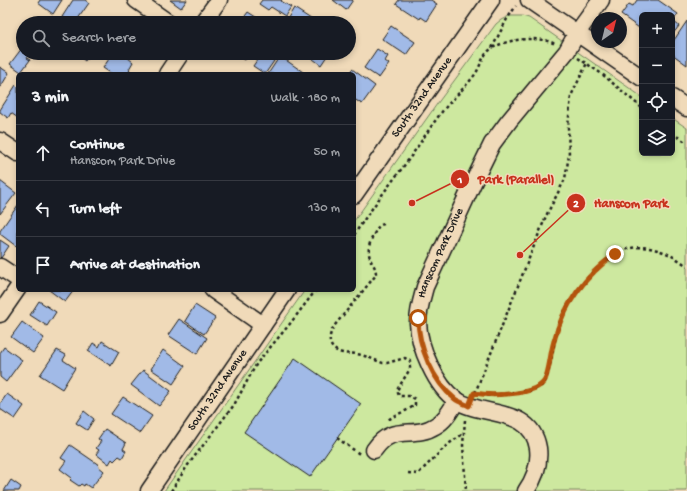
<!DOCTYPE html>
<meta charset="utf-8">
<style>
:root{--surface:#171b24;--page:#242831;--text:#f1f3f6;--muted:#9ea1a6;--line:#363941}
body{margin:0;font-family:"Gochi Hand",sans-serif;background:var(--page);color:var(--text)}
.controls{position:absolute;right:12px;top:12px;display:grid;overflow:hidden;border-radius:6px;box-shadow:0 2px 6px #0003}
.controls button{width:36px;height:36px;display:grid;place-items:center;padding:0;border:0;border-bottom:1px solid var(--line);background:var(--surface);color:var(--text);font:20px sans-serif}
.compass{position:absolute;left:591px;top:12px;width:36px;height:36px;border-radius:50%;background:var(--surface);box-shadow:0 2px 6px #0003;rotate:35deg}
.stop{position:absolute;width:12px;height:12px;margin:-9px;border:3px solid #b45309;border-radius:50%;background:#fff}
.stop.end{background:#b45309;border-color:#fff;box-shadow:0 1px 4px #0008}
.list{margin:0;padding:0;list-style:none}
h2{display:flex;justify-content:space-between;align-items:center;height:52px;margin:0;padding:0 16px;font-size:17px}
h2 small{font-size:13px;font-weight:400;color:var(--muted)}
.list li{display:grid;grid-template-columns:26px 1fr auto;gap:12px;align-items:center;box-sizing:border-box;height:56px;padding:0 16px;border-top:1px solid var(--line)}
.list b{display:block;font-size:15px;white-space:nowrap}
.list p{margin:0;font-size:13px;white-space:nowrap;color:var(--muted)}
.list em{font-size:13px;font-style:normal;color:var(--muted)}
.icon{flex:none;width:22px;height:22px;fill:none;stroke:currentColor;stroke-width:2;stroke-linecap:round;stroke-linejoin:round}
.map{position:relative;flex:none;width:687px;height:491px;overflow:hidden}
.search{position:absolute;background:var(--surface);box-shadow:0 2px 6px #0003;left:16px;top:16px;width:340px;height:44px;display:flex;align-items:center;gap:10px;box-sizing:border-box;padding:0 14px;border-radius:22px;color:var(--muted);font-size:15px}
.panel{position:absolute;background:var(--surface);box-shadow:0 2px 6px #0003;left:16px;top:72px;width:340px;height:220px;border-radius:6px}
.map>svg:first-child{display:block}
.green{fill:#cde89f;stroke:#74825e}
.building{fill:#a1bae7;stroke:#1c1c1c}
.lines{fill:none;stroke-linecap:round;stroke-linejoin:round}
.minor-casing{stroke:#1c1c1c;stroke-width:19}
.path{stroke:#1c1c1c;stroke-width:2.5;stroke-dasharray:3 3;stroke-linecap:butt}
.minor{stroke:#f0dab9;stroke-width:16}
.route{stroke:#b45309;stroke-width:5}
.labels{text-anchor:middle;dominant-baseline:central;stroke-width:3;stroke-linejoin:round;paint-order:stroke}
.street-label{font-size:12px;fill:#1c1c1c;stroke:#f0dab9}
.leader{fill:none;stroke:#c8321e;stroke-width:1.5}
.callout-dot{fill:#c8321e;stroke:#f0dab9;stroke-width:1.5}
.mark-label{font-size:12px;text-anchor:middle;font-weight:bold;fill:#fff}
.callout-label{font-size:13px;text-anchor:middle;font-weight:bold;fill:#c8321e;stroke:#f0dab9;stroke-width:3;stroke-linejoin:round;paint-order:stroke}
</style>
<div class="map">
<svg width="687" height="491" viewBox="0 0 687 491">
<rect width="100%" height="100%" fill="#f0dab9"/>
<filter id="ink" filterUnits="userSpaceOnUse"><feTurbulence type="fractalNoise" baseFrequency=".025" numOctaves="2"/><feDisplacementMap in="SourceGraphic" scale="8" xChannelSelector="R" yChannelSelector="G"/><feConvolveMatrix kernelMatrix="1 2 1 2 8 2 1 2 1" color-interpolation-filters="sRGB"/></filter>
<g filter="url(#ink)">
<path class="green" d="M509,16H522L529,18L642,97V153H672V118L687,128V491H164L305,290H354V221L437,104L496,24L501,20Z"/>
<g class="building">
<path d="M40,0H62L53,14L38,3Z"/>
<path d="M73,0H85L89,3L75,23H71L62,17Z"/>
<path d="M170,0H187L181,8Z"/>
<path d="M262,0H282L281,1L291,7L285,16L271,7L268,10L259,4Z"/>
<path d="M333,0H353L346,10Z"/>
<path d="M399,0H431L437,4L426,21L420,17L419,19L396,4Z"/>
<path d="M637,0H658L678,14L673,21L679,26L672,35V15H642V30L621,15L629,4L633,6Z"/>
<path d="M294,8L317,23H289L286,21Z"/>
<path d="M248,12L262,21L263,19L269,23H240Z"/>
<path d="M687,21V65L672,54V43Z"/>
<path d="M391,26L415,42L406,55L382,39Z"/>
<path d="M22,48L23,49V53H30L27,58L30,60L21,72L10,64Z"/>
<path d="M377,49L388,56L385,61L389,64L379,78L364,68Z"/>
<path d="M75,53H90L85,61Z"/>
<path d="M113,53H122L133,62L129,69L130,70L128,74H112L103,68Z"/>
<path d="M235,53H250L245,60Z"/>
<path d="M262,53H264L274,61L265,74L253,66Z"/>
<path d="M311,53H329L321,65L309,56Z"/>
<path d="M280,56L303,72L302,74H268Z"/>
<path d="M0,67L9,73L0,88Z"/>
<path d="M352,69L375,86L362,104L354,99V74H349Z"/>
<path d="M16,85L18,87V118L11,113L8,118L0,112V110Z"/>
<path d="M0,181L16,193L0,214Z"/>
<path d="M18,205V243L16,246L0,234V231Z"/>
<path d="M0,240L9,246L1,258L0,257Z"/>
<path d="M49,290H74L65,302Z"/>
<path d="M39,301L56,312L47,326L30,315Z"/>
<path d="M195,305L215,318L204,334L185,321Z"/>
<path d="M179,319L207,338L197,354L168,335Z"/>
<path d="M22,322L44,338L33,353L11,337Z"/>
<path d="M102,341L119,352L111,366L88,351L93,343L99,347Z"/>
<path d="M4,347L22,360L6,382L0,377V353Z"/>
<path d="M57,350L66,355L63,360L75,368L62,389L40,375Z"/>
<path d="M163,350L185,366L173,384L151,369Z"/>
<path d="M295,358L361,404L310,477L244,432Z"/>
<path d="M143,370L171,391L159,406L131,385Z"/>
<path d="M7,394L24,406L15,419L0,409V404Z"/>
<path d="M123,397L152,416L140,433L111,414Z"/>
<path d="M84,411L94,419L87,430L76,423Z"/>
<path d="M105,429L126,443L123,449L126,451L122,458L119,456L114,461L112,459L109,464L96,454L99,450L96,448L101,441L98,439Z"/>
<path d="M70,445L99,465L98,466L104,471L91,488L85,484L84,486L81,484L79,486L70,480L72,478L60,469L66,461L61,458Z"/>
<path d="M11,480L21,487L19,491H4Z"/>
</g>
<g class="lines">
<g class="minor-casing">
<g id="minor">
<path d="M136,0L169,23"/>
<path d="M529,0L642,78"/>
<path d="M202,23L219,0"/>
<path d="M167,74L181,53"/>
<path d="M672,98L687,108"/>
<path d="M0,141L18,153"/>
<path id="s1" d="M354,195L491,0"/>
<path d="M0,267L18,279"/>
<path d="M213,290L263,325"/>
<path d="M0,314L18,288"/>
<path d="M374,450C393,422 413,440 435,426C445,421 451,410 457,400"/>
<path id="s2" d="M149,491L287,290"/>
<path id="s3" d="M526,491C535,478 540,464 538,448C531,406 484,418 456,400C436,387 419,347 418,323C418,310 422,298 425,287L473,183L492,144L509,121L567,51L577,33L601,0"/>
</g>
</g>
<g class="path">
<path d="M492,48L507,19L516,6"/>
<path d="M578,58L602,74L642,108"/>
<path d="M672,133L687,143"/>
<path d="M384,224C379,225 377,228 375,232C369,243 366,251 372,263C375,267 376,270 376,275L335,325C327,336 327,350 343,353C347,354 352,353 356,354C365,355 374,360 383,363H387L405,358L410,361V369L397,390L399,396H410L415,399V405C406,412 395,414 387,421"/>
<path d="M354,235C370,210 388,187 406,163C418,147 428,130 441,113C450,101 463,90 473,77C481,68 481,56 491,49C505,39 540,35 555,44"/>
<path d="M475,393L546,216L565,179L569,155L568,127L571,96L587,63"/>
<path d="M487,395C499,395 534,393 543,384C549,378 554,339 558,328C565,308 577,290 591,275C598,268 606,260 614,255C638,239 667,250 687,266"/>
<path d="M465,420L463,445L466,491"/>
<path d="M337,438L361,455"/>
<path d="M408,473L418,474L447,445L463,434"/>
<path d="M171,491L188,465L234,405L257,363L289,325L316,290"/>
</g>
<use href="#minor" class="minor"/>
</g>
</g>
<g class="lines" filter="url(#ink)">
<path class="route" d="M418,318C418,346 433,382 455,399C459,402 465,404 469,406L474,393C491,396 536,396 545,380C550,367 550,354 554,341C563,305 586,275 615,254"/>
</g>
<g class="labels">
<g class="street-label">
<text stroke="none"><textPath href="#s1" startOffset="119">South 32nd Avenue</textPath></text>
<text stroke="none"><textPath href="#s3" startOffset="309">Hanscom Park Drive</textPath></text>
<text stroke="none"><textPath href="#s2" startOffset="122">South 32nd Avenue</textPath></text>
</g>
</g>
<path class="leader" d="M412 203L460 179M520 255L576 203"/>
<g class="callout-dot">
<circle cx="412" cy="203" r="4"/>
<circle cx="520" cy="255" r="4"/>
<circle cx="460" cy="179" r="10"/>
<circle cx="576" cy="203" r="10"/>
</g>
<g class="mark-label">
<text x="460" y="183">1</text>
<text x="576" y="207">2</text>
</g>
<g class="callout-label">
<text x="516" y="183">Park (Parallel)</text>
<text x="631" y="207">Hanscom Park</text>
</g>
</svg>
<div class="controls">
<button>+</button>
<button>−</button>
<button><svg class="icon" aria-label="locate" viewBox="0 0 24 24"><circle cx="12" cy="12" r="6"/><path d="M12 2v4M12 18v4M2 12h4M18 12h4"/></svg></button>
<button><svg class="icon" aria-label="layers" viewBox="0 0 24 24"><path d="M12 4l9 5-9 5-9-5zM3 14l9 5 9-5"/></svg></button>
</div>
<svg class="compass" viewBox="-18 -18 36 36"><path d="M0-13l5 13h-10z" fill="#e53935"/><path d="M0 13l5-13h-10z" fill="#9ea1a6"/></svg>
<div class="stop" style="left:418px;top:318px"></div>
<div class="stop end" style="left:615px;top:254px"></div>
<div class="search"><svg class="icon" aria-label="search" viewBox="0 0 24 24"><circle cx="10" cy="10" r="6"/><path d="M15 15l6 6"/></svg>Search here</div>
<section class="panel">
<h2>3 min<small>Walk · 180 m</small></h2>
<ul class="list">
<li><svg class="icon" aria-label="ahead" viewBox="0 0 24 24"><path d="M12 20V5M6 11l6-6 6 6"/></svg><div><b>Continue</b><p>Hanscom Park Drive</p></div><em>50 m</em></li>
<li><svg class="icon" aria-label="left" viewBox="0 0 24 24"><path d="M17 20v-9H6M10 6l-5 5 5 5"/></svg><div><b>Turn left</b></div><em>130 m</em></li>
<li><svg class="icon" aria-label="arrive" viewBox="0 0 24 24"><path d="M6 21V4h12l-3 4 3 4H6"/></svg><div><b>Arrive at destination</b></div></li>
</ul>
</section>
</div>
